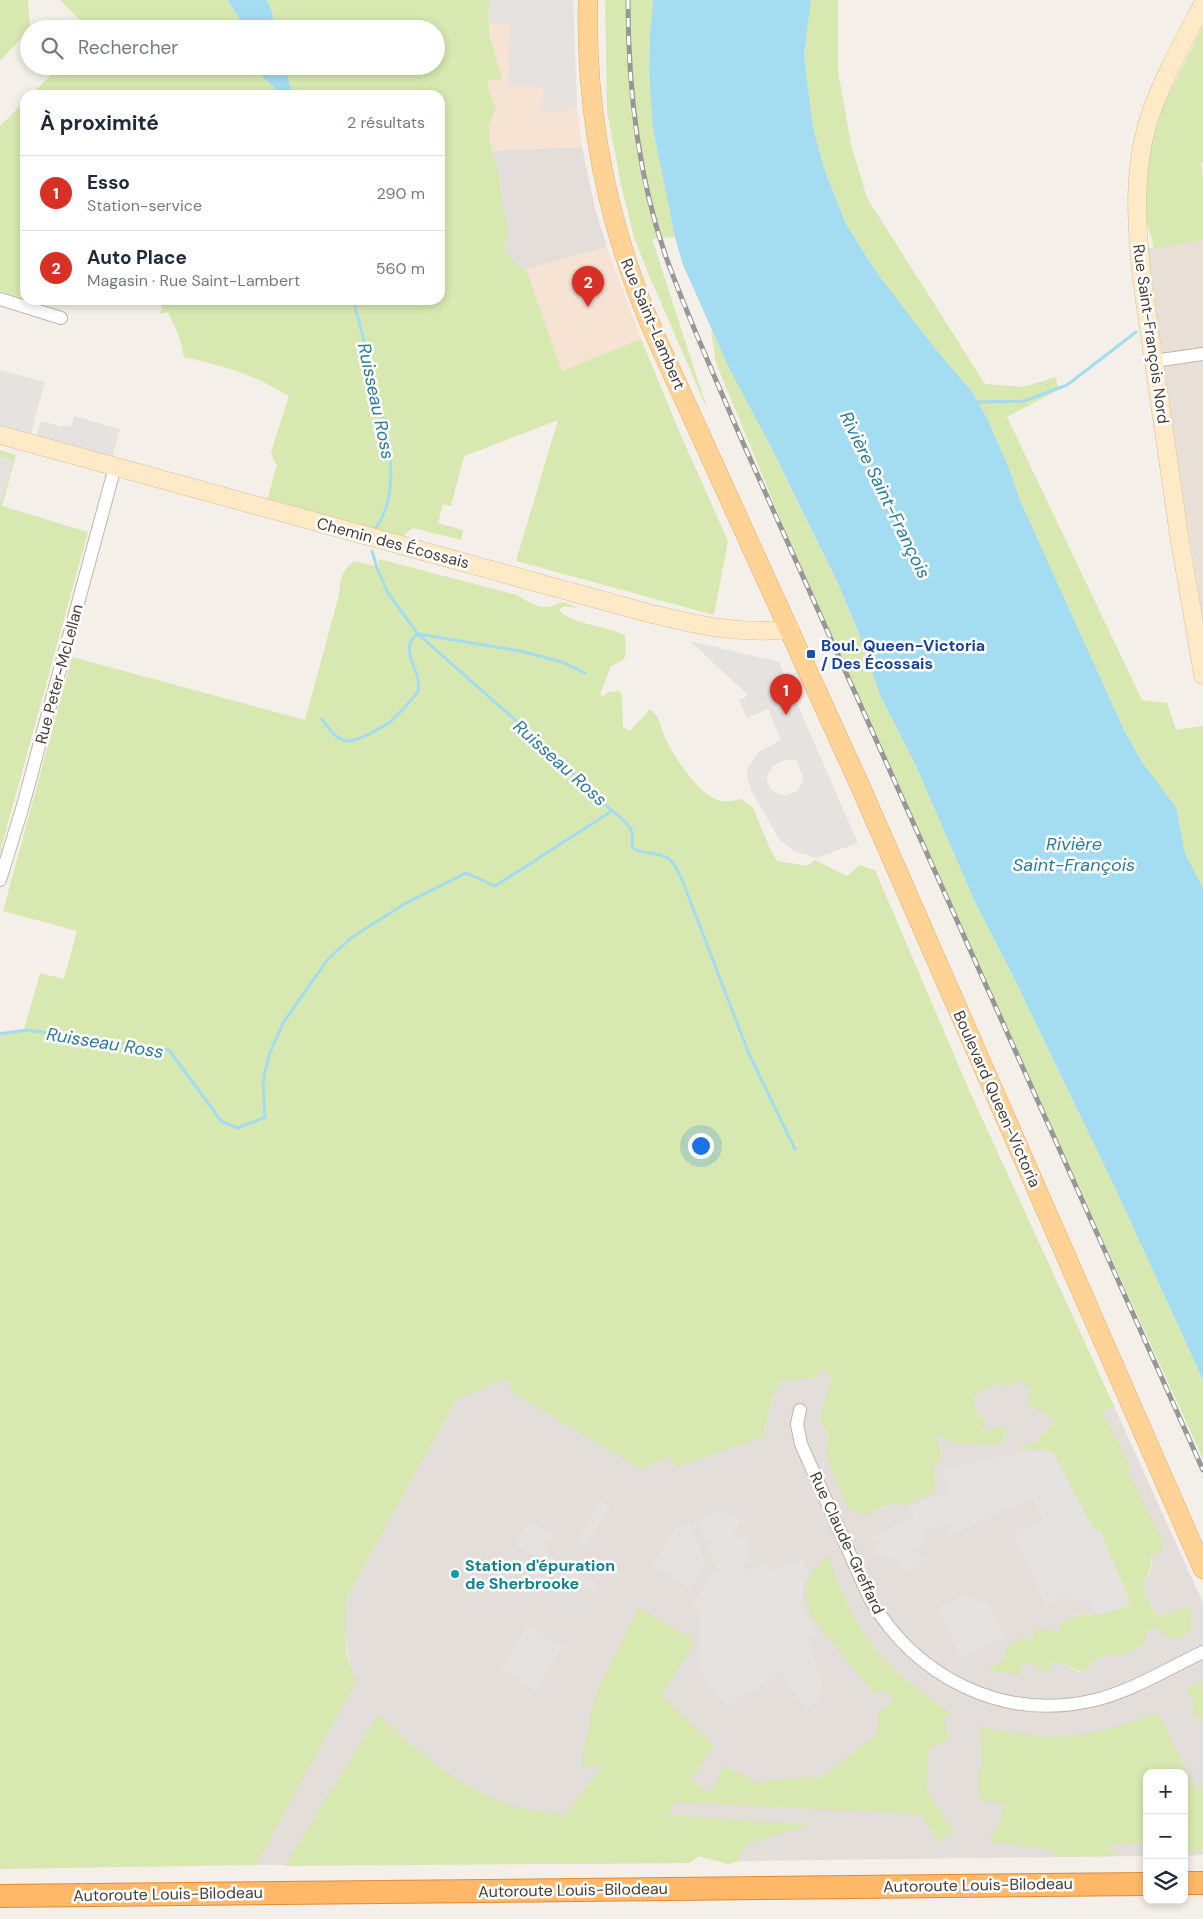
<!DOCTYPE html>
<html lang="fr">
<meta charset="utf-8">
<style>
:root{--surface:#fff;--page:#f6f6f7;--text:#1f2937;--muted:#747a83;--line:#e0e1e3;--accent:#d93025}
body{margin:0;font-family:"DM Sans",sans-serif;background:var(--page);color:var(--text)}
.controls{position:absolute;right:15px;bottom:15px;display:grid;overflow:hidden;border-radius:10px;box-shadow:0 2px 8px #0003}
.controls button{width:45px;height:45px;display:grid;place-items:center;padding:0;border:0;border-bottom:1px solid var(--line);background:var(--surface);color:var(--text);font:25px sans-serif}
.you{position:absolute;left:700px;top:1145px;width:18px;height:18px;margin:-12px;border:4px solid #fff;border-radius:50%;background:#1a73e8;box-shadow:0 0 0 8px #1a73e833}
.badge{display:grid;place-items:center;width:32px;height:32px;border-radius:50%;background:var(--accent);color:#fff;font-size:16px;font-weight:700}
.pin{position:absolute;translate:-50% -41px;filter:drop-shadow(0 1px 2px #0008)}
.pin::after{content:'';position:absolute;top:26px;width:18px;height:15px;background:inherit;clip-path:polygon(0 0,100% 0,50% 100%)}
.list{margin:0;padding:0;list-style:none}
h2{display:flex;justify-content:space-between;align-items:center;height:65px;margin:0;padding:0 20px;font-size:21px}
h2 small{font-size:16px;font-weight:400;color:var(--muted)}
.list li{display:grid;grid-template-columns:32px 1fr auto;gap:15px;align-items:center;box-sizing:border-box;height:75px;padding:0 20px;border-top:1px solid var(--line)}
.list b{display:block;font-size:19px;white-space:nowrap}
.list p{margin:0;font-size:16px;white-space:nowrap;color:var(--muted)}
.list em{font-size:16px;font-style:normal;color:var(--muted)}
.icon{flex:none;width:28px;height:28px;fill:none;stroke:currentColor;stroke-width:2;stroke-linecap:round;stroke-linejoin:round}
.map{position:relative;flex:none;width:1203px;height:1919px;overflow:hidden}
.search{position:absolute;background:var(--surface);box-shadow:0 2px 8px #0003;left:20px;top:20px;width:425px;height:55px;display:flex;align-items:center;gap:12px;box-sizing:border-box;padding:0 18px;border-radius:28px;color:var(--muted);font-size:19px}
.panel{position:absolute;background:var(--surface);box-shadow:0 2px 8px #0003;left:20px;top:90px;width:425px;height:215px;border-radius:15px}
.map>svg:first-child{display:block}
.residential{fill:#e8e0d6}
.commercial{fill:#f6e3d3}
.industrial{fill:#e3ded9}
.green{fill:#d7e9b0}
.parking{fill:#e5e2e0;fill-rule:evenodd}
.water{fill:#a4dcf1}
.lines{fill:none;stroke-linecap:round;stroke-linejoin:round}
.stream{stroke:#a4dcf1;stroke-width:3}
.street-casing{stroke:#c0b5aa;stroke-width:14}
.secondary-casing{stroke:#d7bf99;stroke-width:19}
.primary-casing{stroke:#e5ad65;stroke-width:20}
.highway-casing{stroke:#df8b37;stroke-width:24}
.street{stroke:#fff;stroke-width:12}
.secondary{stroke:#ffeac7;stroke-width:18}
.primary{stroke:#ffd396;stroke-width:19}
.highway{stroke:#ffb868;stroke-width:22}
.rail-casing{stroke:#979797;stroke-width:5}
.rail{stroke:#fff;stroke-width:3;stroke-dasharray:9;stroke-linecap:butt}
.transit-dot{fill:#1a4fb4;stroke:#fff;stroke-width:2}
.culture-dot{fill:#0f9aa8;stroke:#fff;stroke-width:2}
.labels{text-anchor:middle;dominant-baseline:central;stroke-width:5;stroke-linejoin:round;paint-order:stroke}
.street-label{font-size:16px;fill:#473f36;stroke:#fff}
.transit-label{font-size:16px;font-weight:bold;fill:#164399;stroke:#fff;text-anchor:start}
.culture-label{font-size:16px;font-weight:bold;fill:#0d838f;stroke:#fff;text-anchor:start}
.water-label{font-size:18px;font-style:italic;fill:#2a7b9c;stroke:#fff}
</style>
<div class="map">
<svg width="1203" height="1919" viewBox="0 0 1203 1919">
<rect width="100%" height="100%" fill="#f4efe8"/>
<path class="residential" d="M1203,241V618L1185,509L1147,248Z"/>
<g class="commercial">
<path d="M489,0H573L577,107L582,147L493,151L489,138L490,132L488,127L496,109L489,92L488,81L501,80V73L489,35Z"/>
<path d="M607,247L641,339L562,371L526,269Z"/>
</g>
<g class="industrial">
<path d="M582,147L595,209L607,247L526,269L517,266L511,262L504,247L506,237L502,196L493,151Z"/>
<path d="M822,1370L828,1372L831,1380L819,1418L828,1435L826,1450L881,1509L892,1503H899L936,1483L934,1468L942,1455L937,1438L941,1433L998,1445L1005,1440L1004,1428L1000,1427L982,1431L986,1423L975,1409L974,1396L995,1382L1011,1387L1018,1380L1032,1389L1043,1413L1049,1415L1054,1422L1036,1441L1018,1450L1035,1449L1053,1452L1098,1615L1085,1613L1060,1623V1633L1048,1630L1034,1641L1006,1657L1000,1662L1021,1674L1022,1663H1052L1059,1662L1079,1672L1085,1671L1099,1657L1105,1656L1153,1626L1178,1639L1189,1633L1192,1622L1185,1608L1159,1617L1145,1595L1143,1584L1150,1572L1152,1564L1128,1471L1130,1467L1102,1411L1114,1406L1203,1603V1855L1184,1856V1773H1147V1856L739,1861L728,1864L699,1856L689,1863L256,1865L356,1679L351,1673L344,1628L347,1597L456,1400L507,1377L641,1469L669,1456L763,1437L772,1397L781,1381L816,1377Z"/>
</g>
<g class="green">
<path d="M0,0H28L30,29L0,61Z"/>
<path d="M60,0H228L245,29H89Z"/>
<path d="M267,0H489V35L501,73V80L488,81L489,92L496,109L488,127L490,132L489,138L497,167L508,234L504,247C510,258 512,265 526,269L562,371L641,339L679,431L728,541L714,615L516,561L558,420L464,456L451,506L443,504L438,523L463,530L461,540L413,528L407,532L404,537L267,501L277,465L274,461L271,452L289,396C253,374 225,366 184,357L179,336L168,312L160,314L164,300H440V95H293L284,66H436V29H275L272,12Z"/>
<path d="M605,0H653L650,34L649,70L675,237L652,239L708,411L648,273L634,237L621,184L607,111Z"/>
<path d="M811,0H838V71L851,144L867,198L985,384L1023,387L1056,377L1058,390L1007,417L1142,700L1167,703L1176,730L1203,726V888L1185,853L1176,807L1142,762L1124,730L1020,500L1008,466L987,418L973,393L934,347L877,273L846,224L824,168L813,127L804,56Z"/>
<path d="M1203,26V162L1201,163L1203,179V241L1154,248L1145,214L1147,174L1152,142L1163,106Z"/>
<path d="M60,66H255L257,71L282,95H31Z"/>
<path d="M25,101V299L0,291V126Z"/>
<path d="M711,329L769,443L836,579L858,631L880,695L916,766L974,900L1014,978L1117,1192L1203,1380V1459L838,658L716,363Z"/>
<path d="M0,450L16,455L2,506L88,532L0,852Z"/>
<path d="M379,559L517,595C525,600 537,608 547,607C563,605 557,597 577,608L564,606L559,610C570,624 607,626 625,635L626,656L621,661L611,666L600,695L604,696L608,692L619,691L622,696L623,727L630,731L650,709C663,721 658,721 664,735C672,754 700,798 722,801C728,802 735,800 741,799L753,808L770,849L777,861L807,866L815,860L847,876L860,865L875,870L970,1092L1114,1406L1102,1411L1130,1467L1128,1472L1163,1542L1162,1550L1150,1557C1153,1571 1147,1572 1144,1584C1141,1594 1153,1608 1159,1617L1185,1608L1191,1610L1192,1622L1189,1633L1178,1639H1167L1161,1630L1153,1627L1146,1632L1144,1645C1127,1654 1118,1655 1099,1657C1094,1661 1089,1669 1083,1671C1077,1674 1065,1660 1052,1663L1050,1670L1041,1671L1034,1664L1022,1663L1021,1674L997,1672L988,1668C1001,1662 1005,1661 1007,1646L1022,1638L1034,1641L1033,1634L1036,1628L1060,1632V1623L1086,1613L1099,1615L1094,1531L1053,1453L1035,1449L1017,1450L1036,1441L1054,1422L1049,1415L1029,1405L1028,1396L1031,1389L1018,1380L1011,1387L995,1383L974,1396L975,1409L986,1423L982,1431L1000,1427L1004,1428L1005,1440L998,1445L951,1443L941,1433L937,1438L942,1455L934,1468L936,1483L934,1492L905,1505L892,1503L868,1514L854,1512L848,1509L827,1458L826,1450L828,1435L819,1418L831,1380L828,1372L822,1370L816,1377L781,1382L772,1397L763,1437L676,1467L669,1456L641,1469L514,1393L506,1378L456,1400L347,1597C345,1618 342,1663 357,1679L256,1865L0,1869V1032L24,1029L40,973L64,979L77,931L3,911L72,657L305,720L339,595C340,579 342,570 354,561L379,567L378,560Z"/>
<path d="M828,1556C840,1590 855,1626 879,1654C898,1677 929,1696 952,1715L944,1717L948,1739L928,1749L927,1791L954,1832L938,1842L921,1814L675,1802L667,1815L811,1825L746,1844L739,1861L728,1864L699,1856L689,1863L285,1866L378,1715C415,1749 454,1783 501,1802C521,1809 545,1812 565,1816L602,1766H581L593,1705L602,1681L639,1608L695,1641L662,1695L714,1746L691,1780L710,1793L724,1766L761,1784L771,1780L821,1777L876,1735L879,1713L894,1700L884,1690L874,1693L810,1615L805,1592L807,1582L811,1572Z"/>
<path d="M1203,1682V1720L1194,1715L1192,1696L1188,1693V1688Z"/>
<path d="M1158,1713L1195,1789L1203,1787V1851H1184V1773H1147V1843L1114,1844L1107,1849L1116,1852L1115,1856L1060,1857L1050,1850L987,1840L998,1829L1005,1804L980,1800L978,1772L983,1762L979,1726C1001,1731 1023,1735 1044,1736C1083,1739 1122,1725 1158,1713Z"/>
</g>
<g class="parking">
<path d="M489,0H573L577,107H566V111L540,110V103H543V86H508L510,23L488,21Z"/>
<path d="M0,370L45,382L30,436L0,427Z"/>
<path d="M74,416L120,429L112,458L36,437L41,421L62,427L63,425L71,427Z"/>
<path d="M0,456L13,460L2,500L0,499Z"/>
<path d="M690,641L779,662L858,843L816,858L794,851L780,840L752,792L747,777V769L759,752L781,740L768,709L747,718L739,700L746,697L747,694ZM784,760H796L803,776V780L798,791L784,796L771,790L767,781V776L773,766Z"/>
<path d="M1036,1451L1053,1452L1094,1530L1100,1531L1131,1603L1125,1607L1098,1615L1090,1603L1062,1598L1046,1605L1013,1533L1043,1520L1033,1498L950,1535L945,1524L922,1534L926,1545L917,1549L923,1563L907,1571L895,1560L881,1558L871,1536L914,1518L909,1507L950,1490L943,1472L947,1468L1018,1453Z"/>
<path d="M601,1501L610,1506L587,1544L578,1539Z"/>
<path d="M717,1512L739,1517L735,1535L751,1539L743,1571L768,1562L772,1570L803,1558L809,1571L803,1585L802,1601L804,1610L810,1623L819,1634L808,1640L823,1686L818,1700L805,1709L781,1672L727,1706L704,1678L700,1670L701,1618L700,1612L693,1605L716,1567L697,1520Z"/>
<path d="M529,1521L554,1536L544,1552L599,1585L595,1592L515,1544Z"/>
<path d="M689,1523L706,1564L691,1589L652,1566L676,1528Z"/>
<path d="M965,1595L988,1603L1005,1638L961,1658L938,1608Z"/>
<path d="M528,1626L562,1646L536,1691L501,1670Z"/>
</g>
<g class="water">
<path d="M228,0H267L272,12L275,29H245Z"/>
<path d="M653,0H811L804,56L813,127L824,168L846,224L877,273L934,347L973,393L987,418L1008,466L1020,500L1124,730L1142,762L1176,807L1185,853L1203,888V1380L1117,1192L1014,978L974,900L916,766L880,695L858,631L836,579L769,443L729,368L683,265L675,237L653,128L649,70L650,34Z"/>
<path d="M255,66H284L293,95H282L257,71Z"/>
</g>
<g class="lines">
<g class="stream">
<path d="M353,300C360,324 366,349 372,374C384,419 406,488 375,529"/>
<path d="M978,402L1024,401L1067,385L1136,332"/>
<path d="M322,719C329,728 335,739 347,741C357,742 381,728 390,722C394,719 417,694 418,691C423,671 396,649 418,634L520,651L562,662L585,673"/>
<path d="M613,811C626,823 636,827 632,847C642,856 659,850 670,860C675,864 677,871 681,877L749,1054L795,1149"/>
<path d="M0,1034L27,1030L169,1050L222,1122L238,1128L265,1117L263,1081L269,1055L283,1023L328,959L351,938L406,903L466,873L495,886L612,811L548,749L418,634L388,593L377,568L372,551"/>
</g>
<g class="street-casing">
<g id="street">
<path d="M0,299L61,318"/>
<path d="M1154,361L1203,354"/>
<path d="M0,880L22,809L115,467"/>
<path d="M800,1410L797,1424L801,1444L870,1599C917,1678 1003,1722 1095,1700C1132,1691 1169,1668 1203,1652"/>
</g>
</g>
<g class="secondary-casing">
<g id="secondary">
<path d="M1203,4C1185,39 1165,74 1152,110C1132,165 1136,223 1142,280L1179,535L1203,675"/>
<path d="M0,435L648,613C698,625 738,635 790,629"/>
</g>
</g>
<g class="primary-casing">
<path id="primary" d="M588,0C585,116 608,227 654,333L861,788L1203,1569"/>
</g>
<g class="highway-casing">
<g id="highway">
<path d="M1184,1883H1203"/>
<path d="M0,1896L1147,1884"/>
</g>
</g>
<use href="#street" class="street"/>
<use href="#secondary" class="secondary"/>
<use href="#primary" class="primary"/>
<use href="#highway" class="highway"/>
<g class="rail-casing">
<path id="rail" d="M628,0C628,87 637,174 666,257C688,318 715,377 740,436L1203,1470"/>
</g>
<use href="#rail" class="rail"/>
</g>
<rect class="transit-dot" x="806" y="649" width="10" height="10" rx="2.5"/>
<circle class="culture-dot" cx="455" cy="1574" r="5"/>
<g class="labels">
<g class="street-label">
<text transform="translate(653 324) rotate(67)">Rue Saint-Lambert</text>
<text transform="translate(1151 334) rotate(82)">Rue Saint-François Nord</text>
<text transform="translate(393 543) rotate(15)">Chemin des Écossais</text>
<text transform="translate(59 674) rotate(-75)">Rue Peter-McLellan</text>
<text transform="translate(997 1099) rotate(66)">Boulevard Queen-Victoria</text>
<text transform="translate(847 1543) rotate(65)">Rue Claude-Greffard</text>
<text transform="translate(978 1885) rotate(-1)">Autoroute Louis-Bilodeau</text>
<text transform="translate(573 1890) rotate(-1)">Autoroute Louis-Bilodeau</text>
<text transform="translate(168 1894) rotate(-1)">Autoroute Louis-Bilodeau</text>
</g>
<g class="transit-label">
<text x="821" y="645">Boul. Queen-Victoria<tspan x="821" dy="18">/ Des Écossais</tspan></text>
</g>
<g class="culture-label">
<text x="465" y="1565">Station d'épuration<tspan x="465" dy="18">de Sherbrooke</tspan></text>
</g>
<g class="water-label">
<text transform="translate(376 401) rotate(78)">Ruisseau Ross</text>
<text transform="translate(885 495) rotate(64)">Rivière Saint-François</text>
<text transform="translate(560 763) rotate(42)">Ruisseau Ross</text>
<text x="1074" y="844">Rivière<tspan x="1074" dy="21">Saint-François</tspan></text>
<text transform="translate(105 1043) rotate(9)">Ruisseau Ross</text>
</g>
</g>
</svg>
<div class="controls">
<button>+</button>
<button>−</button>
<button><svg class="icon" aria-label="layers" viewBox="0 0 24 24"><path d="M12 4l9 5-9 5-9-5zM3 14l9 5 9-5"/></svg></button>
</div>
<div class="you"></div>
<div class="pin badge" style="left:786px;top:715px">1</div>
<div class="pin badge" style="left:588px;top:307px">2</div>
<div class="search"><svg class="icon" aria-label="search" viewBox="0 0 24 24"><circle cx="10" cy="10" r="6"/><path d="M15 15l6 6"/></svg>Rechercher</div>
<section class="panel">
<h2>À proximité<small>2 résultats</small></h2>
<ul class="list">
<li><span class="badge">1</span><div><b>Esso</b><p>Station-service</p></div><em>290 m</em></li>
<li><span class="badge">2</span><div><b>Auto Place</b><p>Magasin · Rue Saint-Lambert</p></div><em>560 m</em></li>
</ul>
</section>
</div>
